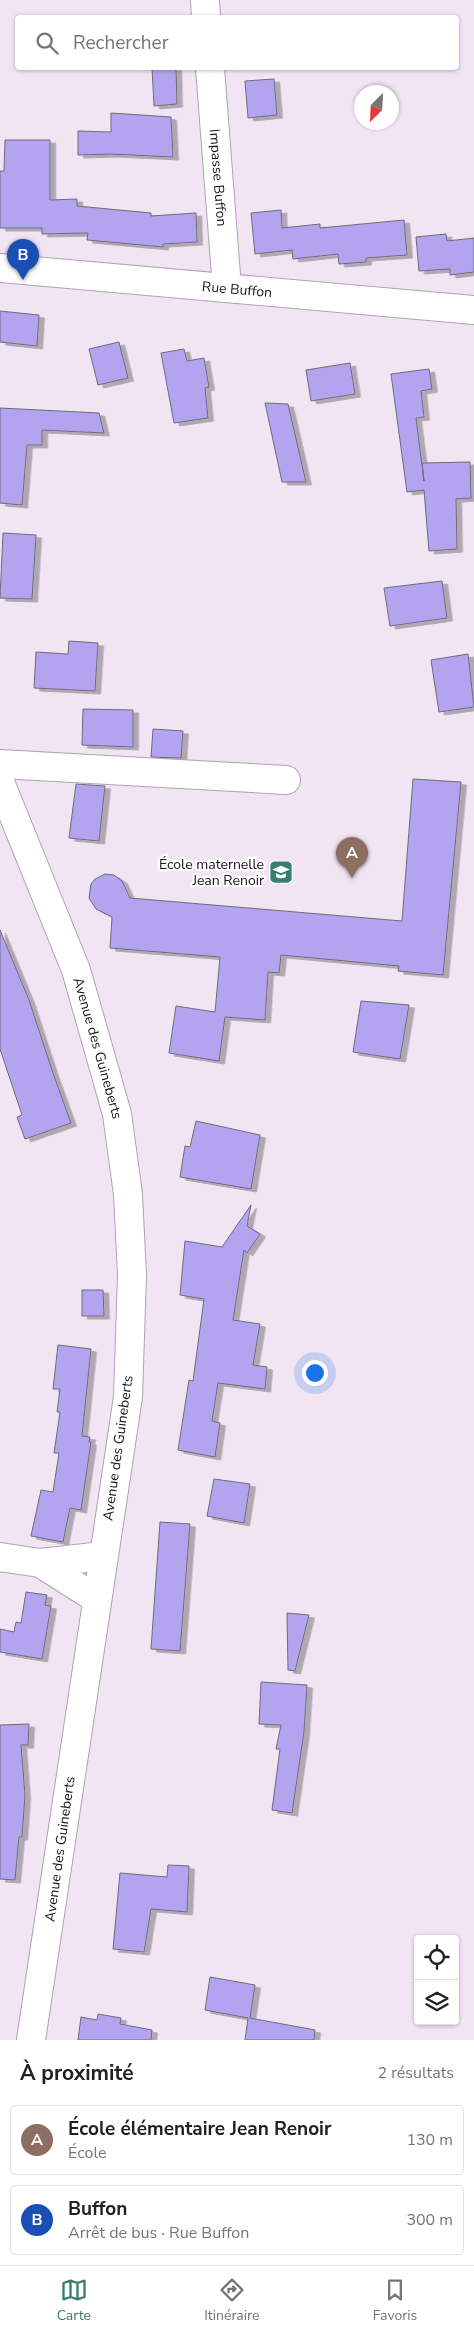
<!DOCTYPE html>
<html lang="fr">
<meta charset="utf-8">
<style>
:root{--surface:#fff;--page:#f2f2f2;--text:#202124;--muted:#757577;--line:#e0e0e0;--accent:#3a7d6e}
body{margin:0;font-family:"Nunito Sans",sans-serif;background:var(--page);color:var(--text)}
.controls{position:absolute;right:15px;bottom:15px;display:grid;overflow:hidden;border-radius:5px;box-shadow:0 1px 4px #0004}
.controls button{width:45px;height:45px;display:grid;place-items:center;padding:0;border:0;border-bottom:1px solid var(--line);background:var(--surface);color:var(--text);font:25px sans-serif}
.compass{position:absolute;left:354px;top:85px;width:45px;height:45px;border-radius:50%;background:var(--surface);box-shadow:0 1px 4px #0004;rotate:204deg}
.you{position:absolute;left:314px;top:1372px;width:18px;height:18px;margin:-12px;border:4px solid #fff;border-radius:50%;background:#1a73e8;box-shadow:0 0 0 8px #1a73e833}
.badge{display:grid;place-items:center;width:32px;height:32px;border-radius:50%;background:var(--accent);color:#fff;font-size:16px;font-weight:700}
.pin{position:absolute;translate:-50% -41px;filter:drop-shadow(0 1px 2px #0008)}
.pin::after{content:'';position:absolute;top:26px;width:18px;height:15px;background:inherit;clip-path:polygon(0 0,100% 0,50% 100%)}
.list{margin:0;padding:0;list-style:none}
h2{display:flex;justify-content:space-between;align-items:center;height:65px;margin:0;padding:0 20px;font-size:21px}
h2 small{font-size:16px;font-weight:400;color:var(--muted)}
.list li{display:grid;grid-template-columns:32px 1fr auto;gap:15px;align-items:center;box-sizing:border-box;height:70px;margin:0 10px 10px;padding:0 10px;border:1px solid var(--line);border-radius:5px}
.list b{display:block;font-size:19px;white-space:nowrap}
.list p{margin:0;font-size:16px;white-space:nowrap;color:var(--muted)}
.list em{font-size:16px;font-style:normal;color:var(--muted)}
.icon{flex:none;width:28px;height:28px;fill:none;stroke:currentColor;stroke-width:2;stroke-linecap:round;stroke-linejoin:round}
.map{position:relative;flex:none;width:474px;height:2040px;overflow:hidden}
.search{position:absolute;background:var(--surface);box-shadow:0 1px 4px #0004;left:15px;right:15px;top:15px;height:55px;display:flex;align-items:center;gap:12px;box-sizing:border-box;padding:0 18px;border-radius:5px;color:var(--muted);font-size:19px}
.sheet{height:225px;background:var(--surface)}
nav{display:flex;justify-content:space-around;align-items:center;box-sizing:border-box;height:70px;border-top:1px solid var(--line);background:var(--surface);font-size:14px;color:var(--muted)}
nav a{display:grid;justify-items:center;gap:2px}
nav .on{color:var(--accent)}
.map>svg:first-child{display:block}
.building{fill:#b2a4ee;stroke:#6d6b7c;filter:url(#shadow)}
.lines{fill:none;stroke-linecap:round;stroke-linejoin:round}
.minor-casing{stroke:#afa3b2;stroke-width:30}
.major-casing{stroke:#afa3b2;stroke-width:30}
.minor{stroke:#fff;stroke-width:28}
.major{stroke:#fff;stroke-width:28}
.labels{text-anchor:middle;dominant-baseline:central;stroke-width:4.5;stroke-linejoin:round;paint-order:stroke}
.street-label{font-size:14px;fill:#171318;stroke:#fff}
.poi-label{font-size:14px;fill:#171318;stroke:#fff;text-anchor:end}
</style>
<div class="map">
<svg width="474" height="2040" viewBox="0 0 474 2040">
<defs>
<filter id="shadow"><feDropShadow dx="5.5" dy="3" stdDeviation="0" flood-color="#0004"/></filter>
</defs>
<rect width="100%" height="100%" fill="#f1e4f3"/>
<g class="building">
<path d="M152,68H176L177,104L154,106Z"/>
<path d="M274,79L277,115L248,118L245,81Z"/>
<path d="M111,113L171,117L173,157L111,154L78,155V131L111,132Z"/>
<path d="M5,140H50V200L77,199V206L151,213V216L196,213L197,242L163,244V247L87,240L88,233L42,234V228H0V171H4Z"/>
<path d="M281,210L282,228L320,224V228L404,220L407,255L366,258V262L339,264L338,254L293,259L292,250L255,254L251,213Z"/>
<path d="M446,234L447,241L474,238V272L450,275V269L419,271L416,237Z"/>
<path d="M0,311L39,315L37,346L0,342Z"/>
<path d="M119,342L128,378L98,385L89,349Z"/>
<path d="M184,349L187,361L204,358L209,387L205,388L208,418L174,423L161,353Z"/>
<path d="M350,363L355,394L311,401L306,370Z"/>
<path d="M429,369L432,389L421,391L424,417L416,418L424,481L422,463L470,462L471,498L456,499L457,549L429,551L424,490L407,492L391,374Z"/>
<path d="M265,403L288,404L306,482H282Z"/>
<path d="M0,408L99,413L104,433L42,430V445H27L22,505L0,503Z"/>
<path d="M3,533L36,535L32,599L0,598Z"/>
<path d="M442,581L447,618L390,626L384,588Z"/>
<path d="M69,641L98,643L95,691L34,688L36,652L68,654Z"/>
<path d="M468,654L474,707L439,712L431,660Z"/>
<path d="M83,709L133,710V747L82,745Z"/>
<path d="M153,729L183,731L181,758L151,757Z"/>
<path d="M413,779L461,782L443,975L398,971L399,966L281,955L279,973L268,972L265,1020L225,1017L219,1061L169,1053L176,1006L215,1012L220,957L110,948L112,917L96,909L89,898L91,884L95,879L105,874L114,875L122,881L130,898L402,921Z"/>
<path d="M76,784L105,786L99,841L69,838Z"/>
<path d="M0,930L29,1000L53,1073L71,1123L25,1139L17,1117L22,1115L0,1049Z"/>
<path d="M361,1001L409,1005L400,1059L353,1052Z"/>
<path d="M196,1121L260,1135L251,1189L180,1177L185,1146L190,1147Z"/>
<path d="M251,1205L247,1226L260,1234L247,1253L244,1250L233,1320L260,1324L253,1365L267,1367L265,1389L218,1383L212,1421L220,1423L215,1457L178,1450L189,1380L193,1381L204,1299L180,1295L185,1241L222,1247Z"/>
<path d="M82,1290H103L104,1316H82Z"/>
<path d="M58,1345L91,1349L82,1436L90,1437L89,1442H91L81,1510L70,1508L63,1542L31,1536L41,1490L53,1492L59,1453H54L60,1412H57L60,1389H53Z"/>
<path d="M214,1479L250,1484L244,1523L207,1516Z"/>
<path d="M160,1522L190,1524L180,1651L151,1649Z"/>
<path d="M26,1592L47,1595L45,1605L51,1606L42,1659L0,1652V1629L14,1632L16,1622L21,1623Z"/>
<path d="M287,1613L309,1615L295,1671L288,1670Z"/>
<path d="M261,1682L307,1685L304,1732L292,1813L272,1810L280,1749H276L281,1725L259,1724Z"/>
<path d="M29,1724L28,1745H21L25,1795L22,1837H19L15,1880L0,1879V1725Z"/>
<path d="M168,1865L189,1866L187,1912L151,1909L144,1952L113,1949L120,1873L167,1877Z"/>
<path d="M210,1977L255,1985L250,2018L315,2030L314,2040H245L248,2018L205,2010Z"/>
<path d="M98,2014L121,2018L120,2024L152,2030L151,2040H78L81,2017L97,2020Z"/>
</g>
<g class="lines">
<g class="minor-casing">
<g id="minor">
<path d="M205,0L206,18"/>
<path id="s1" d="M210,68L227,288"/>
<path d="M0,764L286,780"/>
<path id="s2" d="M0,782L76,970L117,1114L128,1194L132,1275L128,1397L31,2040"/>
<path d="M0,1557L40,1563L103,1556"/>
<path d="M40,1563L97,1599"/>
</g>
</g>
<g class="major-casing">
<g id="major">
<path id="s3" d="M0,268L474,310"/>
</g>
</g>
<use href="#minor" class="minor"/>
<use href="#major" class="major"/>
</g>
<defs>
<g id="school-square" transform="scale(1.25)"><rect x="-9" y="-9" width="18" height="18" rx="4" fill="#3a7d6e" stroke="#fff"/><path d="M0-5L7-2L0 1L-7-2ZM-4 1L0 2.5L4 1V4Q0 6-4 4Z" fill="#fff"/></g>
</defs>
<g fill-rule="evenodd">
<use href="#school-square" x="281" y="872"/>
</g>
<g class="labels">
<g class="street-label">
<text stroke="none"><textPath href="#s1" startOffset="110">Impasse Buffon</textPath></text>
<text stroke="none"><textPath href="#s3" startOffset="238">Rue Buffon</textPath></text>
<text stroke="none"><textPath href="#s2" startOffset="284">Avenue des Guineberts</textPath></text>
<text transform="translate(118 1448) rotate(-82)">Avenue des Guineberts</text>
<text transform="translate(60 1849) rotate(-82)">Avenue des Guineberts</text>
</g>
<g class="poi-label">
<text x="264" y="864">École maternelle<tspan x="264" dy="16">Jean Renoir</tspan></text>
</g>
</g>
</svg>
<div class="controls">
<button><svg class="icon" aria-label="locate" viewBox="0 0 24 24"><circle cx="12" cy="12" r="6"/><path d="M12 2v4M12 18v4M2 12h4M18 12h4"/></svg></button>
<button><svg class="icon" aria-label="layers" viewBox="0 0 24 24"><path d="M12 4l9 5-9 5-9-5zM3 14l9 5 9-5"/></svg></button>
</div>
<svg class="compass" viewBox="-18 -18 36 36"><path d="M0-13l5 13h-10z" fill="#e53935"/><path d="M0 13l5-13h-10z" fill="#757577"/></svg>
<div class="you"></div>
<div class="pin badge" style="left:352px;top:878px;background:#8d6e63">A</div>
<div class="pin badge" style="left:23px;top:280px;background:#1a4fb4">B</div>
<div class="search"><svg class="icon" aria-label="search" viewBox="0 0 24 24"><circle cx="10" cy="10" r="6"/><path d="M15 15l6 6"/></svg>Rechercher</div>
</div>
<section class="sheet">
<h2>À proximité<small>2 résultats</small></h2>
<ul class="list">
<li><span class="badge" style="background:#8d6e63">A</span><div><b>École élémentaire Jean Renoir</b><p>École</p></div><em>130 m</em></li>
<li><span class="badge" style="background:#1a4fb4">B</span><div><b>Buffon</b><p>Arrêt de bus · Rue Buffon</p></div><em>300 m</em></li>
</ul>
</section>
<nav>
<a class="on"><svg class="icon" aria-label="map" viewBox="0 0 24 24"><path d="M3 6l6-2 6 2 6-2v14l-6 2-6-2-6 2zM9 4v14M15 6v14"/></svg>Carte</a>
<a><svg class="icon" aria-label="directions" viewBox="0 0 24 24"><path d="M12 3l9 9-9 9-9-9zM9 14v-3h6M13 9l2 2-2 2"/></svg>Itinéraire</a>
<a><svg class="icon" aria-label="saved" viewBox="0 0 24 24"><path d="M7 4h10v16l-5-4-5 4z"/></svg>Favoris</a>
</nav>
